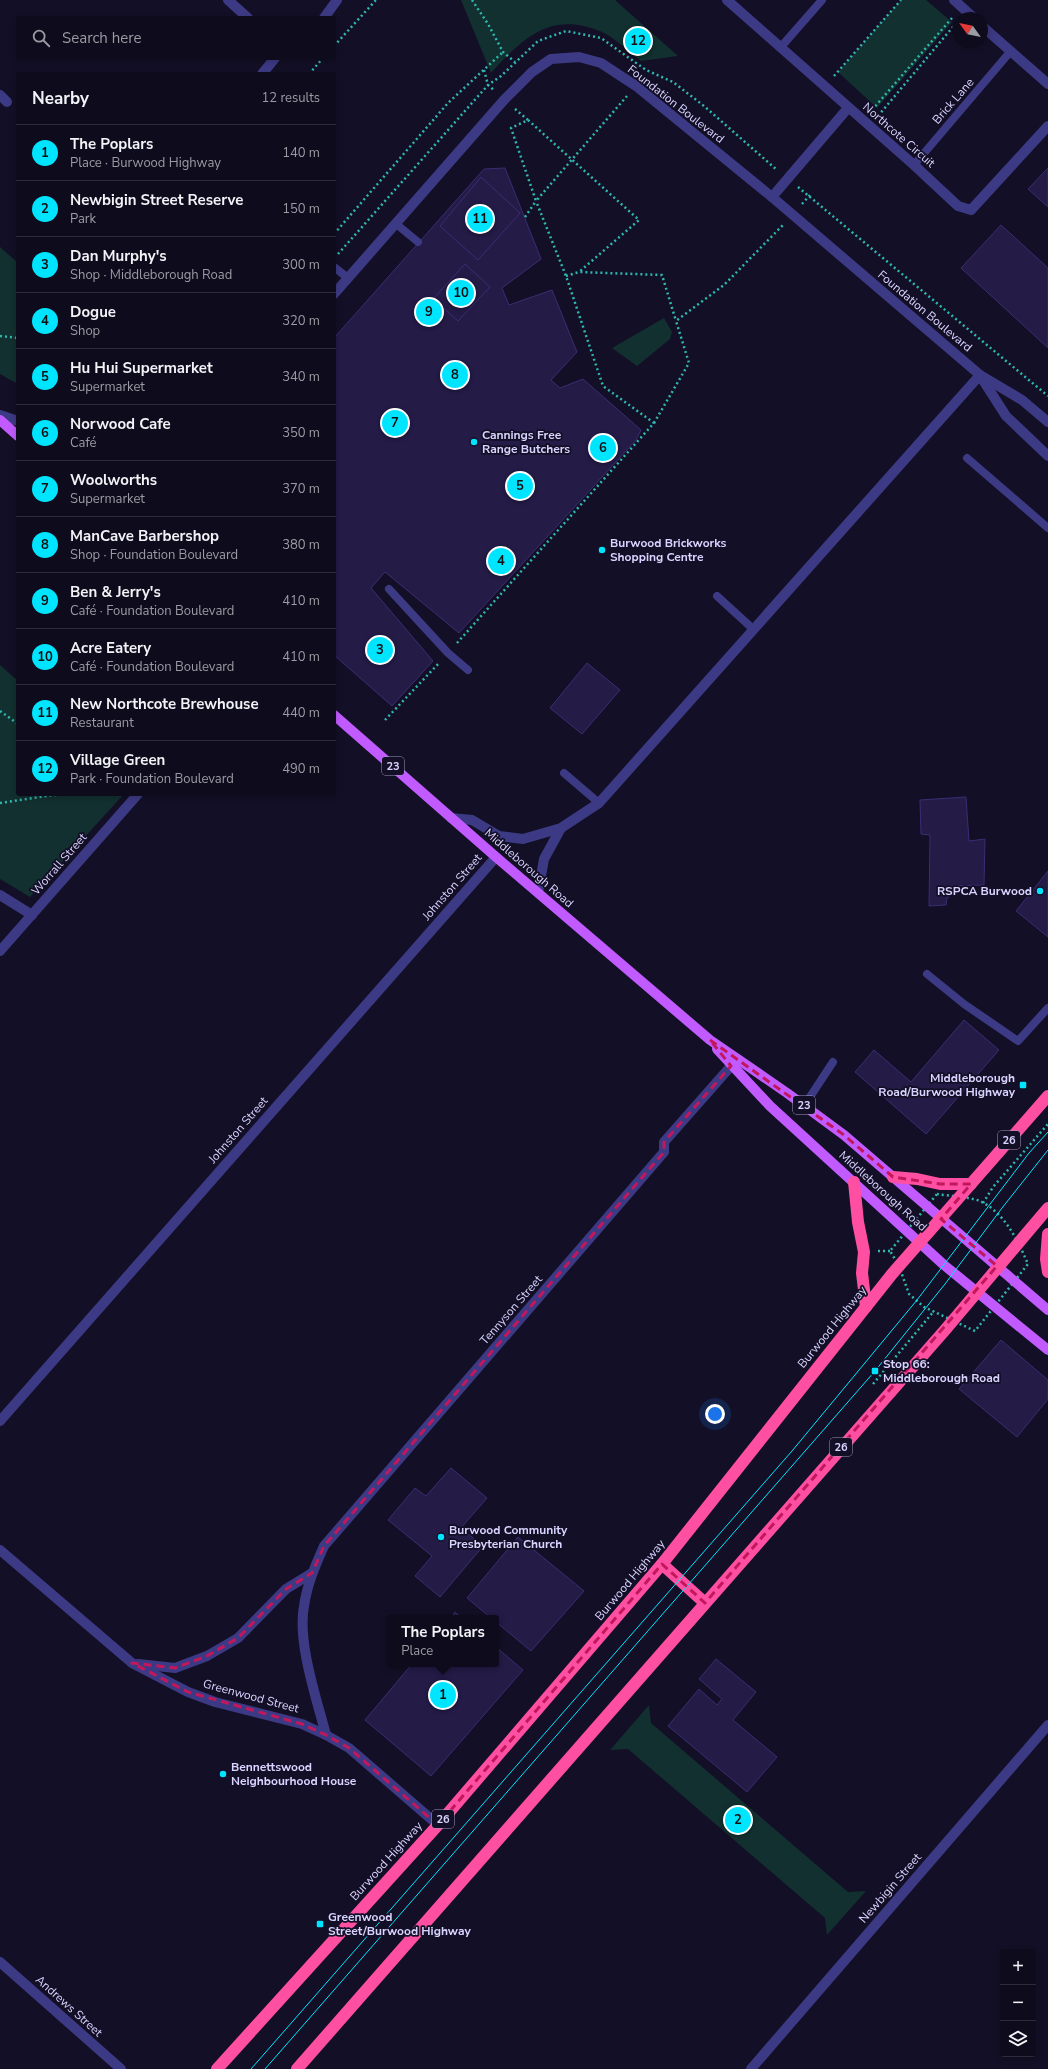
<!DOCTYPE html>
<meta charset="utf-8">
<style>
:root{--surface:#0e0b1c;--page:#171425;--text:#f1f3f6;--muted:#9b9ba3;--line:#2e2b3b;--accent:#00e5ff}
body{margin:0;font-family:"Nunito Sans",sans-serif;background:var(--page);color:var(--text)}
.controls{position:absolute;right:12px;bottom:12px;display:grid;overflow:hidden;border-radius:4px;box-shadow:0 2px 6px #0003}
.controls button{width:36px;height:36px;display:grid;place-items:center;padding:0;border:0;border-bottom:1px solid var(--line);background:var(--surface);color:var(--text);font:20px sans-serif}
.compass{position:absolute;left:952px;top:12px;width:36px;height:36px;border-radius:50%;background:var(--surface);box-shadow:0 2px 6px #0003;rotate:303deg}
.you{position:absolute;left:715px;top:1414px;width:14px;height:14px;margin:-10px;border:3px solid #fff;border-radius:50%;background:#1a73e8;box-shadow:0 0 0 6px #1a73e833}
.badge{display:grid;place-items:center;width:26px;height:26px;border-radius:50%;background:var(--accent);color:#111;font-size:13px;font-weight:700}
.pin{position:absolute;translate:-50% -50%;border:2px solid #fff;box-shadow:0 1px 4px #0006}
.popup{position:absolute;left:387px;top:1615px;width:112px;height:52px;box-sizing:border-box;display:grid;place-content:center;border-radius:4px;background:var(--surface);filter:drop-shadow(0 1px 3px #0005);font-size:13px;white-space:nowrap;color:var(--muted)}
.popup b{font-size:15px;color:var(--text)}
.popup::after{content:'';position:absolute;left:50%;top:100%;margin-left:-8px;border:8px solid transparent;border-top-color:var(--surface)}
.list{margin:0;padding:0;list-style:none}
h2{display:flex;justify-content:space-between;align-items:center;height:52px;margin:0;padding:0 16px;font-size:17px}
h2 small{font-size:13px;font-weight:400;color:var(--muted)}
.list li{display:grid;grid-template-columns:26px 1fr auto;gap:12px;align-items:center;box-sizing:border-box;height:56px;padding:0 16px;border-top:1px solid var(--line)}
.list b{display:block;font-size:15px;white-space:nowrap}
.list p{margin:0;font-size:13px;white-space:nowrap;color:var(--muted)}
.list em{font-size:13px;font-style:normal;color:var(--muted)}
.icon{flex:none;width:22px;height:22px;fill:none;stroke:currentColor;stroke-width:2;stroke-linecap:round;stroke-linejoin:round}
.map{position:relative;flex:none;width:1048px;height:2069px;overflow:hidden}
.search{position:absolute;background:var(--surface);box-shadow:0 2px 6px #0003;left:16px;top:16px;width:320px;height:44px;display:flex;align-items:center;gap:10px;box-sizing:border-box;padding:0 14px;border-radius:4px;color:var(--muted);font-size:15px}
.panel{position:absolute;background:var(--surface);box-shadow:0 2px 6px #0003;left:16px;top:72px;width:320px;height:724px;border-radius:4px}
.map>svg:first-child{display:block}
.green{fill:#12302f}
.building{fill:#241b47;stroke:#3b2d73}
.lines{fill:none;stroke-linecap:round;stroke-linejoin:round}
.path{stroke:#2fb8b0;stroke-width:2.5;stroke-dasharray:2 3;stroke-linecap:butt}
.lane{stroke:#3d3a85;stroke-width:8}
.street{stroke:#3d3a85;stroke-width:10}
.primary{stroke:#c25bff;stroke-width:10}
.highway{stroke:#ff4fa3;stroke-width:12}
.tram{stroke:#00e5ff;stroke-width:1}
.marked{fill:none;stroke:#c2185b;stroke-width:3;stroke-dasharray:8 5;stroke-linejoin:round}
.poi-dot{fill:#00e5ff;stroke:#130f26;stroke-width:1.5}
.labels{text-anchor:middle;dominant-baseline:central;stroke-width:3.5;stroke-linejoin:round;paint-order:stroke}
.shield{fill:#130f26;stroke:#9e99be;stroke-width:1}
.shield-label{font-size:11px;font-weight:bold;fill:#d9d4ff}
.street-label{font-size:12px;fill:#d9d4ff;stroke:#130f26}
.poi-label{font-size:12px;font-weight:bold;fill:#d9d4ff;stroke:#130f26;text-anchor:start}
</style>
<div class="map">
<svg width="1048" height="2069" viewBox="0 0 1048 2069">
<rect width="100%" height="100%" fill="#130f26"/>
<g class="green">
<path d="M461,0H615L678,56L641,61C629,52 615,38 602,32C551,10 523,38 491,73Z"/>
<path d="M901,0H926L952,22L877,108L838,72Z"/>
<path d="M0,247L18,263V384L0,374Z"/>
<path d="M664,318L672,332L670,339L637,366L612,348Z"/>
<path d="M0,665L18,681V794H124L30,897L0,879Z"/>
<path d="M649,1705L651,1723L848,1892L866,1891L827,1935L825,1918L628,1749L610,1750Z"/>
</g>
<g class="building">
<path d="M505,168L541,259L502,288L509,305L552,290L577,352L551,380L560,388L583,379L641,430L636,440L459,633L385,572L371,588L433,661L392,706L334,655V338L484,169Z"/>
<path d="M1048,168V207L1028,189Z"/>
<path d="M481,177L520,213L478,260L440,226Z"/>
<path d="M1001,225L1048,268V348L961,268Z"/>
<path d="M465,264L490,287L458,321L433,299Z"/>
<path d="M587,663L620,690L582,734L550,708Z"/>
<path d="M966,797L969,841L985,839L984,885L950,886L949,897L947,898L946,905L929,906L930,835L921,834L920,800Z"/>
<path d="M1048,871V937L1016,911Z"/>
<path d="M964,1020L999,1050L926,1134L855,1072L874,1050L911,1082Z"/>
<path d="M1001,1340L1048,1380V1399L1017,1437L959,1389Z"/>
<path d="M451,1468L487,1498L461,1528L483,1546L440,1597L415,1576L432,1556L388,1520L415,1488L426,1496Z"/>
<path d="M518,1537L584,1591L531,1651L496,1622V1618H491L467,1598Z"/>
<path d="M455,1612L462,1618H451Z"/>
<path d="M496,1647L523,1670L431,1776L365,1720L412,1664H496Z"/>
<path d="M716,1659L756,1692L733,1720L777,1757L747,1792L668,1726L699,1689L717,1705L722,1699L699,1679Z"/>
</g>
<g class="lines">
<g class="path">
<path d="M472,0L488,24L503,52L515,62"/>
<path d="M334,46L376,0"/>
<path d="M484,70L488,85L495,91"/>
<path d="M309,74L323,58"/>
<path d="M834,76L901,0"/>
<path d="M515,109L528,120L511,128L536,201L627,96"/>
<path d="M872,110L952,18"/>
<path d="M878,116L957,22"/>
<path d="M528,120L639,220L579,272"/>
<path d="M798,187L1048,396"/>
<path d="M802,204L810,195"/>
<path d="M525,217L536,201"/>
<path d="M334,234L448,103L503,52"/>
<path d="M338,254L488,85L501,76L538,41L566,31L601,38L646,70L673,82L704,106L777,170"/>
<path d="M566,276L579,272L662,275L676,321"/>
<path d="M0,336L18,338"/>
<path d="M654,423L689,363L676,321L724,285L783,225"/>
<path d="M457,643L654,423L603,386L566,276L536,201"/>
<path d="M0,711L18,724"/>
<path d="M385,720L440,662"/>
<path d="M0,803L53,795L98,794"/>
<path d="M937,1194C949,1196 970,1197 980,1201C1005,1213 1018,1241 1028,1264L975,1331L924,1307L909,1294L899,1266L890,1251Z"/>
<path d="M983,1203L993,1187L1048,1124"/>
<path d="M878,1251H890"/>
<path d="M873,1384L934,1311"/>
</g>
<g class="lane">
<path d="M780,48L822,0"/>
<path d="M914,165L1010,52"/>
<path d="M395,223L418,242"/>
<path d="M334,267L348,278"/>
<path d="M967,458L1048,528"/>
<path d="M389,589L448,653L468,670"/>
<path d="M717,596L753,629"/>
<path d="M564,773L599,803"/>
<path d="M927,974L964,1004L1018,1041L1048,1008"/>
<path d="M804,1106L833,1062"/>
</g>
<g class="street">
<path d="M228,0L248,18"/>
<path d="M727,0L914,165L958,206L971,210L1048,126"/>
<path d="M954,0L974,18"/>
<path d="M324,18L337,0"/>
<path d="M982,26L1048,84"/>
<path d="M262,74L275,58"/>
<path d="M0,95L7,102"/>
<path d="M772,197L848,108"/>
<path d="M334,294L504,100L532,72L551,59L579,57L601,63L636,86L772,197L980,375L1022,400L1048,422"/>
<path d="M981,377L1006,416L1048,456"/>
<path d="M0,415L18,421"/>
<path d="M451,818L472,820L499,836L523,839L561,828L599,803L980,375"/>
<path d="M538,893L544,859L561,828"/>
<path d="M0,895L32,915"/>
<path d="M0,951L138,794"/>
<path d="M0,1421L496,857"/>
<path d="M0,1550L132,1663L188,1692L215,1702L302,1724L326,1735L349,1748L438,1825"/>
<path d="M138,1664L175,1668L207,1656L238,1638L286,1589L312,1573"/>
<path d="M326,1735C317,1700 297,1642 304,1606C307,1585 315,1566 324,1546L664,1152V1142L731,1066"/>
<path d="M0,1962L121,2069"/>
<path d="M751,2069L1048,1725"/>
</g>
<g class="primary">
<path d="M0,420L18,436"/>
<path d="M334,715L496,857L710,1040L787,1093L844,1135L1048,1310"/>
<path d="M717,1049L770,1106L944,1265L1048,1350"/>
</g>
<g class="highway">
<path d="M893,1177L917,1179L940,1184H971"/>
<path d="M854,1182L858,1222L864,1252L862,1273L866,1307"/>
<path d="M1048,1234L1046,1259L1048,1272"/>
<path d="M662,1564L705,1603"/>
<path d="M217,2069L438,1825L662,1564L892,1274L1048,1096"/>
<path d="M297,2069L945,1330L1048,1208"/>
</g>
<g class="tram">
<path d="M251,2069L792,1451L917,1300L1029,1153L1048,1132"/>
<path d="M265,2069L875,1371L945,1284L1002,1208L1048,1150"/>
</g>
</g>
<path class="marked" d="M710,1040L844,1135L893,1177L940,1184H971L941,1219L997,1266L705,1603L662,1564L438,1825L349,1748L326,1735L302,1724L188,1692L132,1663L175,1668L207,1656L238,1638L286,1589L312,1573L324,1546L664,1152V1142L731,1066Z"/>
<g class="poi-dot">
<circle cx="474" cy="442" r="4"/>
<circle cx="602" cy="550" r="4"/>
<circle cx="1040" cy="891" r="4"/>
<rect x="1019" y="1081" width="8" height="8" rx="2"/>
<rect x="871" y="1367" width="8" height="8" rx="2"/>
<circle cx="441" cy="1537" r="4"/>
<circle cx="223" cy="1774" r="4"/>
<rect x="316" y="1920" width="8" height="8" rx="2"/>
</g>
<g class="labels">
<g class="shield">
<rect x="382" y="757" width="22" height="18" rx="3"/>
<rect x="793" y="1096" width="22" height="18" rx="3"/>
<rect x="998" y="1131" width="22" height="18" rx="3"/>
<rect x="830" y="1438" width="22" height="18" rx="3"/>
<rect x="432" y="1810" width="22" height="18" rx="3"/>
</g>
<g class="shield-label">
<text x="393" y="766">23</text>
<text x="804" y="1105">23</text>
<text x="1009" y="1140">26</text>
<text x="841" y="1447">26</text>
<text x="443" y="1819">26</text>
</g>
<g class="street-label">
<text transform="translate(953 101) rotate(-49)">Brick Lane</text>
<text transform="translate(676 104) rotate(38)">Foundation Boulevard</text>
<text transform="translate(899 135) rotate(41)">Northcote Circuit</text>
<text transform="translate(925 311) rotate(40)">Foundation Boulevard</text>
<text transform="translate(59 864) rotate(-49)">Worrall Street</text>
<text transform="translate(529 868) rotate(41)">Middleborough Road</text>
<text transform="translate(452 887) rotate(-49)">Johnston Street</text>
<text transform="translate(238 1130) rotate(-49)">Johnston Street</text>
<text transform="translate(883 1191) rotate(42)">Middleborough Road</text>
<text transform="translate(511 1310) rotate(-49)">Tennyson Street</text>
<text transform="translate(832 1327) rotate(-51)">Burwood Highway</text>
<text transform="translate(630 1580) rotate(-50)">Burwood Highway</text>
<text transform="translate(251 1696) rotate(15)">Greenwood Street</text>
<text transform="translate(386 1861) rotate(-48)">Burwood Highway</text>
<text transform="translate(890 1888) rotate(-49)">Newbigin Street</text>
<text transform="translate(69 2006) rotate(42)">Andrews Street</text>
</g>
<g class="poi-label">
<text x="482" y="435">Cannings Free<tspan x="482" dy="14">Range Butchers</tspan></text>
<text x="610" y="543">Burwood Brickworks<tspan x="610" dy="14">Shopping Centre</tspan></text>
<text x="1032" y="891" text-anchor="end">RSPCA Burwood</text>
<text x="1015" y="1078" text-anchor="end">Middleborough<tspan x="1015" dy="14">Road/Burwood Highway</tspan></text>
<text x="883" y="1364">Stop 66:<tspan x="883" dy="14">Middleborough Road</tspan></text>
<text x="449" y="1530">Burwood Community<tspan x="449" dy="14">Presbyterian Church</tspan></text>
<text x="231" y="1767">Bennettswood<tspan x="231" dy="14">Neighbourhood House</tspan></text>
<text x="328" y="1917">Greenwood<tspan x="328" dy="14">Street/Burwood Highway</tspan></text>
</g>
</g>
</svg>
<div class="controls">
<button>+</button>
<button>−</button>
<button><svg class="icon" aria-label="layers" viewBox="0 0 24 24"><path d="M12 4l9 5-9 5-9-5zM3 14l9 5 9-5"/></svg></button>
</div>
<svg class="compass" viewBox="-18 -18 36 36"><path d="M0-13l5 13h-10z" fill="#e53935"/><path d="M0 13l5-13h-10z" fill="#9b9ba3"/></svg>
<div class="you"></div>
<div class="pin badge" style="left:443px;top:1695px">1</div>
<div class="popup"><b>The Poplars</b>Place</div>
<div class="pin badge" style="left:738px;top:1820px">2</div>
<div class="pin badge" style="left:380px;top:650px">3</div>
<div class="pin badge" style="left:501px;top:561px">4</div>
<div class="pin badge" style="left:520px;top:486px">5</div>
<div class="pin badge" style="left:603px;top:448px">6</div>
<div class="pin badge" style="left:395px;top:423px">7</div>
<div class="pin badge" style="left:455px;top:375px">8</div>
<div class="pin badge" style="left:429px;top:312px">9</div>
<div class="pin badge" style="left:461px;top:293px">10</div>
<div class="pin badge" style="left:480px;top:219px">11</div>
<div class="pin badge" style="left:638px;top:41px">12</div>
<div class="search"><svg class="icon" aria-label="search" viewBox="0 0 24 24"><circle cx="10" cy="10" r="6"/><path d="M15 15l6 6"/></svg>Search here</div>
<section class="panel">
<h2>Nearby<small>12 results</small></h2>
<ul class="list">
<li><span class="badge">1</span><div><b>The Poplars</b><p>Place · Burwood Highway</p></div><em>140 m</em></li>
<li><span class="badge">2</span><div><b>Newbigin Street Reserve</b><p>Park</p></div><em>150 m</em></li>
<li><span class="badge">3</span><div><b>Dan Murphy's</b><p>Shop · Middleborough Road</p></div><em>300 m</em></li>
<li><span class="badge">4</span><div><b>Dogue</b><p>Shop</p></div><em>320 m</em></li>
<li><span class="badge">5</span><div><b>Hu Hui Supermarket</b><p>Supermarket</p></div><em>340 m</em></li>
<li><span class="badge">6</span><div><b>Norwood Cafe</b><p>Café</p></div><em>350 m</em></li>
<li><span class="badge">7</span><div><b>Woolworths</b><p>Supermarket</p></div><em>370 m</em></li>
<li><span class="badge">8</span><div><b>ManCave Barbershop</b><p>Shop · Foundation Boulevard</p></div><em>380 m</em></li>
<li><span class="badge">9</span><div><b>Ben &amp; Jerry's</b><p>Café · Foundation Boulevard</p></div><em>410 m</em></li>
<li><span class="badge">10</span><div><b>Acre Eatery</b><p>Café · Foundation Boulevard</p></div><em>410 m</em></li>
<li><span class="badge">11</span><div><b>New Northcote Brewhouse</b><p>Restaurant</p></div><em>440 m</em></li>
<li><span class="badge">12</span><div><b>Village Green</b><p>Park · Foundation Boulevard</p></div><em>490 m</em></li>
</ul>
</section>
</div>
